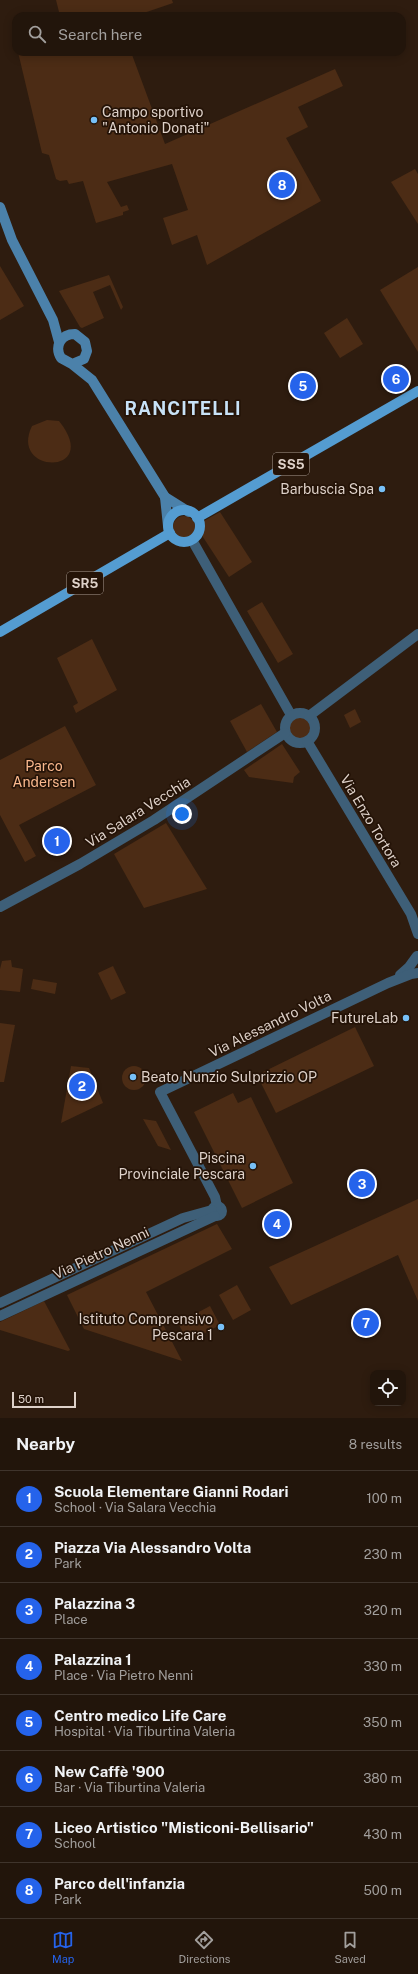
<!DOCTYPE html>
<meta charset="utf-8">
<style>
:root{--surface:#22150b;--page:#2e2219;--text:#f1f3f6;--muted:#a29f9d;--line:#3f342c;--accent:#2563eb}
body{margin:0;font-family:"Public Sans",sans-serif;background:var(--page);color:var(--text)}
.controls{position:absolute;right:12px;bottom:12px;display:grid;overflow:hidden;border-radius:8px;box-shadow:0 2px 10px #0003}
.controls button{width:36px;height:36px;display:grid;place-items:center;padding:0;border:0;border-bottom:1px solid var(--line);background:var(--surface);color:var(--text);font:20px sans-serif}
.scale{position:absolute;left:12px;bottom:10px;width:64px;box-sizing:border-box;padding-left:4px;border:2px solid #ded1c9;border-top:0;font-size:11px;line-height:14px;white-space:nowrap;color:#ded1c9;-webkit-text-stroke:3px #241307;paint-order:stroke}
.you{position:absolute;left:182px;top:814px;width:14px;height:14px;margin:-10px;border:3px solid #fff;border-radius:50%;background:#1a73e8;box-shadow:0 0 0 6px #1a73e833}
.badge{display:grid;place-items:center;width:26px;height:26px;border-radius:50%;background:var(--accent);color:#fff;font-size:13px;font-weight:700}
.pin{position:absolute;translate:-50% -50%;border:2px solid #fff;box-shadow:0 1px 4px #0006}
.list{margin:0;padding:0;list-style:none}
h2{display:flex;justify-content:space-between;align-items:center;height:52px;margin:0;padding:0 16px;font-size:17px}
h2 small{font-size:13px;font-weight:400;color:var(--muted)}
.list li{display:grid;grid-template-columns:26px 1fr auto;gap:12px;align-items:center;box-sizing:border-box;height:56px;padding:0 16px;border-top:1px solid var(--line)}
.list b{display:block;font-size:15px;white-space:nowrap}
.list p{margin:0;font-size:13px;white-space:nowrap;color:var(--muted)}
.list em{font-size:13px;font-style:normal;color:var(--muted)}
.icon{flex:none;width:22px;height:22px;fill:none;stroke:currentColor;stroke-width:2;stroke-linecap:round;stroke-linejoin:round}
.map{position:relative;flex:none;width:418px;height:1418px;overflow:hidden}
.search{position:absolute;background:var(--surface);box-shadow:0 2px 10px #0003;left:12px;right:12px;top:12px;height:44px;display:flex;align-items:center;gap:10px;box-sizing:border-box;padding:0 14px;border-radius:12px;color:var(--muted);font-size:15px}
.sheet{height:500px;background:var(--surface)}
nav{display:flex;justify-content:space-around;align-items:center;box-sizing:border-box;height:56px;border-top:1px solid var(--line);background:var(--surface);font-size:11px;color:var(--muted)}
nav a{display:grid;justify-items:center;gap:2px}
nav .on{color:var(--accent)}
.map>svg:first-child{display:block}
.green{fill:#4c2c15}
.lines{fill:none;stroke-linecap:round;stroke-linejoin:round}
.tertiary{stroke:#3e5f78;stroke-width:10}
.secondary{stroke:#4b81aa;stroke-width:10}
.primary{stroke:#549cd1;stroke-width:10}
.poi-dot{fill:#77c0f7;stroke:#241307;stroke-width:1.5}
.labels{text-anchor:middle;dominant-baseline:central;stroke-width:3.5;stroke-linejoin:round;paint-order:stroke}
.shield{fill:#241307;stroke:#a6988f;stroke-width:1}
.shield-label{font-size:13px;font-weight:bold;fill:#ded1c9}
.poi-label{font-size:14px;fill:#ded1c9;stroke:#241307;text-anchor:end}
.park-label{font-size:14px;fill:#fbb98e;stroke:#241307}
.street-label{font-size:14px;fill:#ded1c9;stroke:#241307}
.district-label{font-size:18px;font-weight:bold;letter-spacing:1px;fill:#c8e2f7;stroke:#241307}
</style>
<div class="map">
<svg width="418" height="1418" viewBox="0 0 418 1418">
<rect width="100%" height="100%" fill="#2e1c0f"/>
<g class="green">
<path d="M56,0H172L173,3L135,16H60Z"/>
<path d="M18,52H131L165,144L335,69L343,86L298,107L308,127L286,138L321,201L207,265L197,235L172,245L163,218L188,210L172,164L107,182L121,207L127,205L129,210L123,212V215L96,223L83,181L69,184L67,180L60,181L56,179L49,155L42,153Z"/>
<path d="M415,169L418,174V224L391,182Z"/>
<path d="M0,266L24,306L0,320Z"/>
<path d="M418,267V352L380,290Z"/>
<path d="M109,275L123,307L121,310L110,285L93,292L104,318L82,328L80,327L59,291Z"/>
<path d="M347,318L363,344L340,358L324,333Z"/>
<path d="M47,420L59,421C103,476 8,475 32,426Z"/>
<path d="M220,512L252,562L229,577L201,534L202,522Z"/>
<circle cx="184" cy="527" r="11"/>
<path d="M262,602L293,654L278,663L247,611Z"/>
<path d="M92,639L117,690L76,713L73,706L78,703L57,658Z"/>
<path d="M261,704L277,732L247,752L230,721Z"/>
<path d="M355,709L361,722L350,728L344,715Z"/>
<circle cx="300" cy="728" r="11"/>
<path d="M65,726L96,785L19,825L36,856L25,862L0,815V760Z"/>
<path d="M282,744L300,772L294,777L293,783L249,777L244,770Z"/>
<path d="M166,823L207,889L144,908L114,854Z"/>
<path d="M11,960L12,967L23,969L20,992L0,990V969L2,961Z"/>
<path d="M113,966L126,993L111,1000L98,973Z"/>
<path d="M33,979L57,983L55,994L31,989Z"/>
<path d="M0,1023L15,1025L4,1082H0Z"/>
<path d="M355,1027L374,1066L276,1113L257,1075Z"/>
<path d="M71,1066L89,1068L103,1103L61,1123Z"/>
<circle cx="134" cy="1078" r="12"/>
<path d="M233,1093L238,1103L251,1097L293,1183L242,1208L194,1112Z"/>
<path d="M143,1119L156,1121L171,1150L158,1146Z"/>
<path d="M418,1199V1301L398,1255L291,1305L269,1267Z"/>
<path d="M217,1224L232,1249L146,1292L182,1361L84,1329L67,1295Z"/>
<path d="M237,1285L251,1310L233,1320L219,1295Z"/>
<path d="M44,1301L70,1350L68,1351L0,1330V1322Z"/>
<path d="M210,1306L220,1325L188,1342L178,1323Z"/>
</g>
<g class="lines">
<g class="tertiary">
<path d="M192,540L291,715"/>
<circle cx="300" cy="728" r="15"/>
<path d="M309,716L418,634"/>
<path d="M307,741L411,914L418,934"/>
<path d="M0,907L80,864L154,820L285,733"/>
<path d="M400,975L409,967L417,956"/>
<circle cx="217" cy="1211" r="5"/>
<path d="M217,1206L215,1197L160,1092L388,983L411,974L418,973"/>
<path d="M0,1303L183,1218L212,1210"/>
<path d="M0,1316L215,1216"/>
</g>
<g class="secondary">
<path d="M0,207L12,240L53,320L59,342"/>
<path d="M72,364L84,359L87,351L85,342L75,334C61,334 54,346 61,358L72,364L92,380L165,497L189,512"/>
<path d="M165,497L168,526"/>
</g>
<g class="primary">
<circle cx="184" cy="526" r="16"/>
<path d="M197,518L418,391"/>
<path d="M0,632L170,533"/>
</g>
</g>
<g class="poi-dot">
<circle cx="94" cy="120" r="4"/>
<circle cx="382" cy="489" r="4"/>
<circle cx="406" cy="1018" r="4"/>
<circle cx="133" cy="1077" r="4"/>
<circle cx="253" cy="1166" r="4"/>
<circle cx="221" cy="1327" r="4"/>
</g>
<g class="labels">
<g class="shield">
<rect x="273" y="453" width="36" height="22" rx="3"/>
<rect x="67" y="572" width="36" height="22" rx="3"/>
</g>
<g class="shield-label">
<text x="291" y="464">SS5</text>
<text x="85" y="583">SR5</text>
</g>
<g class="poi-label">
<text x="102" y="112" text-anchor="start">Campo sportivo<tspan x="102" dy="16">"Antonio Donati"</tspan></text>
<text x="374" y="489">Barbuscia Spa</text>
<text x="398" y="1018">FutureLab</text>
<text x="141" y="1077" text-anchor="start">Beato Nunzio Sulprizzio OP</text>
<text x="245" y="1158">Piscina<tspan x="245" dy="16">Provinciale Pescara</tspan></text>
<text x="213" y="1319">Istituto Comprensivo<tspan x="213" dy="16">Pescara 1</tspan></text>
</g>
<g class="park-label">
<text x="44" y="766">Parco<tspan x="44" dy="16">Andersen</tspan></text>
</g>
<g class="street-label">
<text transform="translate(138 812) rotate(-32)">Via Salara Vecchia</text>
<text transform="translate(371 821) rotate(59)">Via Enzo Tortora</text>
<text transform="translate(270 1024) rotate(-26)">Via Alessandro Volta</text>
<text transform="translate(101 1253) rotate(-25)">Via Pietro Nenni</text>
</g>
<g class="district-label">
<text x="183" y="408">RANCITELLI</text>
</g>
</g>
</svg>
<div class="controls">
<button><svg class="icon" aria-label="locate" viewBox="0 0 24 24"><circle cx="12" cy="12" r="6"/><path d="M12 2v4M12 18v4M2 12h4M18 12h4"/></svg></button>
</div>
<div class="scale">50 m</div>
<div class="you"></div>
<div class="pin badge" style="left:57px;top:841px">1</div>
<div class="pin badge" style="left:82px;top:1086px">2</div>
<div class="pin badge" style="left:362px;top:1184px">3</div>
<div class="pin badge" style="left:277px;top:1224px">4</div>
<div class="pin badge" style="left:303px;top:386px">5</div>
<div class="pin badge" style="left:396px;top:379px">6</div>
<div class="pin badge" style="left:366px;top:1323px">7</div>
<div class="pin badge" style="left:282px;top:185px">8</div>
<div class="search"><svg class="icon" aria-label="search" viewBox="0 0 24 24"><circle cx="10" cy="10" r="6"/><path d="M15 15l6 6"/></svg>Search here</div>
</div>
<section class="sheet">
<h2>Nearby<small>8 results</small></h2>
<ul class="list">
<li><span class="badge">1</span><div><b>Scuola Elementare Gianni Rodari</b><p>School · Via Salara Vecchia</p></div><em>100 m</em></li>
<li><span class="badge">2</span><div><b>Piazza Via Alessandro Volta</b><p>Park</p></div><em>230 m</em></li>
<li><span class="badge">3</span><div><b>Palazzina 3</b><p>Place</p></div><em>320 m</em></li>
<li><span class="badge">4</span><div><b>Palazzina 1</b><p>Place · Via Pietro Nenni</p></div><em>330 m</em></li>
<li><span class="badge">5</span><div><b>Centro medico Life Care</b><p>Hospital · Via Tiburtina Valeria</p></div><em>350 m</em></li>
<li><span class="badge">6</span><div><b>New Caffè '900</b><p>Bar · Via Tiburtina Valeria</p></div><em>380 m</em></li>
<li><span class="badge">7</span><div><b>Liceo Artistico &quot;Misticoni-Bellisario&quot;</b><p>School</p></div><em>430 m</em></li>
<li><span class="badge">8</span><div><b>Parco dell'infanzia</b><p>Park</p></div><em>500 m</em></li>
</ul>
</section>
<nav>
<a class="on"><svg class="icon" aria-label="map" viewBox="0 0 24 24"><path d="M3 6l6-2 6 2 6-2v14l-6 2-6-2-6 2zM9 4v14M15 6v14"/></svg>Map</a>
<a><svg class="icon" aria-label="directions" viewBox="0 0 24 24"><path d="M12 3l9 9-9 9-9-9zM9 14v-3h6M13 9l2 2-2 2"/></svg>Directions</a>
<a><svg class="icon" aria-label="saved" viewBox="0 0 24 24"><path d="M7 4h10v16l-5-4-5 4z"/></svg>Saved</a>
</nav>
